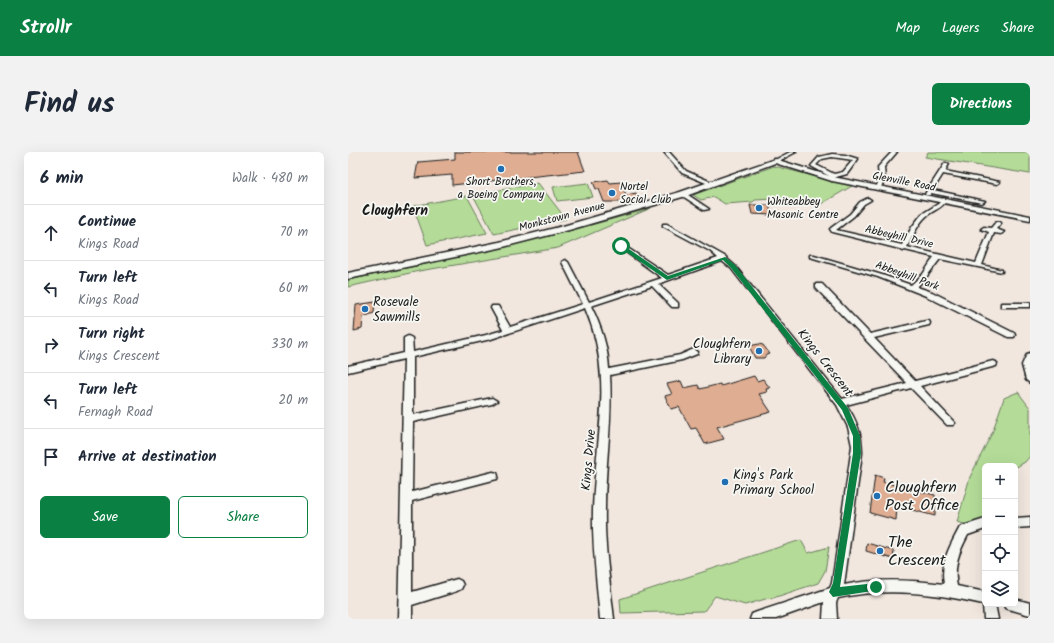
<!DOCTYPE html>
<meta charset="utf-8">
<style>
:root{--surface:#fff;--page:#f2f2f3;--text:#1f2937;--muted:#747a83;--line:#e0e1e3;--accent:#0b8043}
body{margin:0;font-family:Kalam,sans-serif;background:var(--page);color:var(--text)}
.controls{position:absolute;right:12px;bottom:12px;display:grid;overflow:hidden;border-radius:6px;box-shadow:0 4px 16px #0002}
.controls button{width:36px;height:36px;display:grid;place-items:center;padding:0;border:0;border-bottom:1px solid var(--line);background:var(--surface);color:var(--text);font:20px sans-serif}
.stop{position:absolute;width:12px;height:12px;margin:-9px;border:3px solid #0b8043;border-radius:50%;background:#fff}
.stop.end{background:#0b8043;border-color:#fff;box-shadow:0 1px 4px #0008}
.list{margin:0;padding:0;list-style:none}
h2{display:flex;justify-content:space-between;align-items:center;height:52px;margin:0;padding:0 16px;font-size:17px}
h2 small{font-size:13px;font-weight:400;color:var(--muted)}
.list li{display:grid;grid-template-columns:26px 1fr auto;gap:12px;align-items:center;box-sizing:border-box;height:56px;padding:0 16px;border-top:1px solid var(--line)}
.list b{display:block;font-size:15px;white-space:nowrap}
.list p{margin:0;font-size:13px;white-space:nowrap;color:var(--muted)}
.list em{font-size:13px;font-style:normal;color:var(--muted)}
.actions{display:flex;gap:8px;padding:12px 16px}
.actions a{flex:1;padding:9px 0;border:1px solid var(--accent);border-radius:6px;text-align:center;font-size:14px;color:var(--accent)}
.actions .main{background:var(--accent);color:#fff}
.icon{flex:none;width:22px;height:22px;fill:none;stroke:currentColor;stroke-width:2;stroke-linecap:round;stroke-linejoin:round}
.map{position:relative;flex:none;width:682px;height:467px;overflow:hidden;border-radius:6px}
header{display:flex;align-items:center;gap:24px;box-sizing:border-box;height:56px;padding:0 20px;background:var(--accent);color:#fff}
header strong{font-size:19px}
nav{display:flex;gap:22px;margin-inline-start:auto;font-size:14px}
.intro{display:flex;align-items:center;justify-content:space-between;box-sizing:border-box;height:96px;padding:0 24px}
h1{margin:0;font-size:28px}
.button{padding:10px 18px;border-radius:6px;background:var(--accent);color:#fff;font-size:14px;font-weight:700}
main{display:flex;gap:24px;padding:0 24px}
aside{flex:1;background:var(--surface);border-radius:6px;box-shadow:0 4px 16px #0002}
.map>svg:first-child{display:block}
.green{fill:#b4dc98;stroke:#687c5a}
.building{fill:#dfad92;stroke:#1c1c1c}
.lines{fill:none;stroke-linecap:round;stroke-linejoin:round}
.street-casing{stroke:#1c1c1c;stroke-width:3}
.secondary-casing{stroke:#1c1c1c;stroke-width:3}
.street{fill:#f6f6f2;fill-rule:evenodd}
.secondary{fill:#f6f6f2;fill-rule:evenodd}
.route{fill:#0b8043}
.poi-dot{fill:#1f6fb2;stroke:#f6f6f2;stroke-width:1.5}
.labels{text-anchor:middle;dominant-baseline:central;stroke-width:3.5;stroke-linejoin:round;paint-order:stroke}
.far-poi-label{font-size:11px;fill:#1c1c1c;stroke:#f6f6f2;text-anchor:start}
.far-street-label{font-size:11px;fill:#1c1c1c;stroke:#f6f6f2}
.poi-label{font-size:13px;fill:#1c1c1c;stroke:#f6f6f2;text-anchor:start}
.street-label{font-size:13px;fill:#1c1c1c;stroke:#f6f6f2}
.far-district-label{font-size:14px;font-weight:bold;fill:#1c1c1c;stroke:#f6f6f2}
.near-poi-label{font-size:16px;fill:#1c1c1c;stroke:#f6f6f2;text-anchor:start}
</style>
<header>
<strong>Strollr</strong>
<nav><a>Map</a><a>Layers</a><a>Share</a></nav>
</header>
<div class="intro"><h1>Find us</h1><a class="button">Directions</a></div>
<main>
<aside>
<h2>6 min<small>Walk · 480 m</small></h2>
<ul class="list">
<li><svg class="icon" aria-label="ahead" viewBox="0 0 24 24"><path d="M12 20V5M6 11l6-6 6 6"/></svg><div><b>Continue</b><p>Kings Road</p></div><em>70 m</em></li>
<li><svg class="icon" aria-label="left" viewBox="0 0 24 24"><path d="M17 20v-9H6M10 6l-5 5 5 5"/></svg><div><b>Turn left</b><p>Kings Road</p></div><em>60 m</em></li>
<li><svg class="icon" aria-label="right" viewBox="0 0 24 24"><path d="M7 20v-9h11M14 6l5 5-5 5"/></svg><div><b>Turn right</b><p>Kings Crescent</p></div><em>330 m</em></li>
<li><svg class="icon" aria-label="left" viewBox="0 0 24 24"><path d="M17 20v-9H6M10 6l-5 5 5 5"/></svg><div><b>Turn left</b><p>Fernagh Road</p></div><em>20 m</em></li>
<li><svg class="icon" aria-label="arrive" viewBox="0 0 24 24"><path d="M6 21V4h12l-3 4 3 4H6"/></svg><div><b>Arrive at destination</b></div></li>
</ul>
<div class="actions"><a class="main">Save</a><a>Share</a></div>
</aside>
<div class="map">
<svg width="682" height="467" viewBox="0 0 682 467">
<rect width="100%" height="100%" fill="#f1e7df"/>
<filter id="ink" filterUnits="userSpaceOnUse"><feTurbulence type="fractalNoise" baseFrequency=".025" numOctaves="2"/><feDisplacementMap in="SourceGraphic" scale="8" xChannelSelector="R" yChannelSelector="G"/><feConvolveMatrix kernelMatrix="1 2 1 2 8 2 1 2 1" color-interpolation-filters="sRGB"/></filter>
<g filter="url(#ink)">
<g class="green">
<path d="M580,0H682V22L577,5Z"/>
<path d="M426,14L504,34L473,52H449L426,47L407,48L405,50L377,52L366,45L353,48L345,43Z"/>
<path d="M190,31L218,67L146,82L125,43Z"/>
<path d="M240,31L245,45L209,49L205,35Z"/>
<path d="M119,44L139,81L79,93L65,54Z"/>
<path d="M303,56L210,96L71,119L0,135V128C102,107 203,86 303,56Z"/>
<path d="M670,240L682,256V304L677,310L667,316V314H637V371L623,374L609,370L622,325L644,281L656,246Z"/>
<path d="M453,388L460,401L481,395L477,419L470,431L422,447L421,446L397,453L367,444L356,459L273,461L272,447Z"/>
</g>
<g class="building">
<path d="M107,0H230L237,19L104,33V23L67,26L70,10L107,7Z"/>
<path d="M260,28L262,31L273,30L278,43L288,41L292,49L273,53L271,50H256L251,37H248L245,30Z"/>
<path d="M402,53H421L424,63L404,62Z"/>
<path d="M27,150L26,161L15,165L14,177L6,179L8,153Z"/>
<path d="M411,192L415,193L422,202L418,203L416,206H407L401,194Z"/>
<path d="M406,224L409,229L415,227L422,236L418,237L419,240L411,242L423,260L369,275L376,287L357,292L348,276L343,277L331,255L323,257L317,244L324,242L319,232L333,229L336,236L350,233L352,237L372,232L373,234Z"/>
<path d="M527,323L536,326L535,330L587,343V364L549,354L548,368L522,361Z"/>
<path d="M519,391L546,399L545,407L518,399Z"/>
</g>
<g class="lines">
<g class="street-casing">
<g id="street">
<path d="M316,0H321L338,19L368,32L363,33L334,21Z"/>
<path d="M442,0H448L429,10L425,9Z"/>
<path d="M544,0H549L536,15L537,27L532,37H528L531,27L530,15Z"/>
<path d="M484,2L497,3L510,7L499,22L488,25L484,29L481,27L483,25L463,14L471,5ZM484,5L505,8L495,20L486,22L468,13L474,7Z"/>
<path d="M597,11L601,12L597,19L652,30L649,32L595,22L585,38L637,49L634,51L583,41L582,43H578L577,42Z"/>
<path d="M333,41H337L361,57L356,58L333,43Z"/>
<path d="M520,46L523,48L516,52L506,64L488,78L554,93L564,75L574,62L590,52L596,46L599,48C594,56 588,57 581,62C571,69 565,84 559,95L628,111L641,80L633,77L636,75L643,76L648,70H652L653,71L648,77L656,80L653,82L646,81L634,113L654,118V120L592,107L579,124L569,135L584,140L666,181L667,183L666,185H660L578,144L530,125L462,105V103H466L534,123L563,133L575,122L586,105L557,98L555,99L552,97L484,80L482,77L483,76L502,62L512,50Z"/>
<path d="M315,72H319L378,105L379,107L387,114L494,247L559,231L468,136V132H474L522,182L578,169H581L582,171L581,173L526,186L567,229L645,209L648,210L649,212L648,214L572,234L605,269L607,271L605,273H599L563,236L498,253C509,268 514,283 514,301L496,433C529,426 563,428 596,432C592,410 602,394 612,375L637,367V377L620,383C611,400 605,414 609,434L637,440V452H647L650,467H636L635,452C587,441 538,435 490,446L488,451L489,467H475L476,450L428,467H402L404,462L409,460L482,436L484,431L504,294L500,275L489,253L383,116L374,109L310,132L330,151V155H324L304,134L243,154C253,174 260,195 261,217L332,203L346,197L350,200L349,202L334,208L262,223C265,268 257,312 257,357C256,394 262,431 266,467H252C249,431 244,394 245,358C247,286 267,226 237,156L143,187L65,205V263L144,246L149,249L144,252L65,270L64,340L145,320L149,321L150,324L149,327L145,328L64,349V440L109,427L113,429L115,433L113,437L109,439L64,453V467H50L56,207L0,220V214L56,201V186L60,184L64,186L65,200L138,183L155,178L143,156L144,154H150L162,175L235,152L214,110L215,109L217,108L220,110L241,150L314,126L271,95V93H275L320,123L370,106L362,99L315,74Z"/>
<rect x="653" y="151" width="29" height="4"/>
<path d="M682,201V231L678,228L674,213L679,202Z"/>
<path d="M682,365V375L667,376V366Z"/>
<path d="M667,447L682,451V463L657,456L656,452H667Z"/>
</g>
</g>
<g class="secondary-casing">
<path id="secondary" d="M427,7L485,25L682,64V68L484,29L427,11L338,44L221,78L151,96L0,127V121L151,90L215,74L332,40Z"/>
</g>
<use href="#street" class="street"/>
<use href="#secondary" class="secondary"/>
</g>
</g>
<path class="route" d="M271,93H275L320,124L377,105L387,113L500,256L512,284L513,301L492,435L528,431L531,432V438L485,445L481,440L485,431L505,301V284L494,258L383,116L375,108L319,128L271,95Z"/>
<g class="poi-dot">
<circle cx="153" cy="17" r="4"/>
<circle cx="264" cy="41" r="4"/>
<circle cx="411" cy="56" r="4"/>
<circle cx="17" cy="157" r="4"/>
<circle cx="411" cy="199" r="4"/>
<circle cx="377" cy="330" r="4"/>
<circle cx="529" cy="344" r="4"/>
<circle cx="532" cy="399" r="4"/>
</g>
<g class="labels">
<g class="far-poi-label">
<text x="153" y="30" text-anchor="middle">Short Brothers,<tspan x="153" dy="13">a Boeing Company</tspan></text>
<text x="272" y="35">Nortel<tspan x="272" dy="13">Social Club</tspan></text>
<text x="419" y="50">Whiteabbey<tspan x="419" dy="13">Masonic Centre</tspan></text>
</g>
<g class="far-street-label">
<text transform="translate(556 30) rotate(11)">Glenville Road</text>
<text transform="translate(214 65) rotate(-15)">Monkstown Avenue</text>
<text transform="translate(551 85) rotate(13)">Abbeyhill Drive</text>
<text transform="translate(559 124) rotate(20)">Abbeyhill Park</text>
</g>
<g class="poi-label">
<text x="25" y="150">Rosevale<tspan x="25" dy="15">Sawmills</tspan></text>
<text x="403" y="192" text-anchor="end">Cloughfern<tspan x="403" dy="15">Library</tspan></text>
<text x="385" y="323">King's Park<tspan x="385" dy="15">Primary School</tspan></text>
</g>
<g class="street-label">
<text transform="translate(477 211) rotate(52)">Kings Crescent</text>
<text transform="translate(241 308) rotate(-85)">Kings Drive</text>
</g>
<g class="far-district-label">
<text x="47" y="59">Cloughfern</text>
</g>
<g class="near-poi-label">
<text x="537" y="335">Cloughfern<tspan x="537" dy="18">Post Office</tspan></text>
<text x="540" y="390">The<tspan x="540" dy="18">Crescent</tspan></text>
</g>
</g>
</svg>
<div class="controls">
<button>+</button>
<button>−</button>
<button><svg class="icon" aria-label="locate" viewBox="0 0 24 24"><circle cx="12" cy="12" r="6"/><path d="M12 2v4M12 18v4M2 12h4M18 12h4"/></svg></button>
<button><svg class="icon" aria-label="layers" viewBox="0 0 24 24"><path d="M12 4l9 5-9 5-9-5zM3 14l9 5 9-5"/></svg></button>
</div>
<div class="stop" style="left:273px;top:94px"></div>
<div class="stop end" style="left:528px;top:435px"></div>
</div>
</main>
